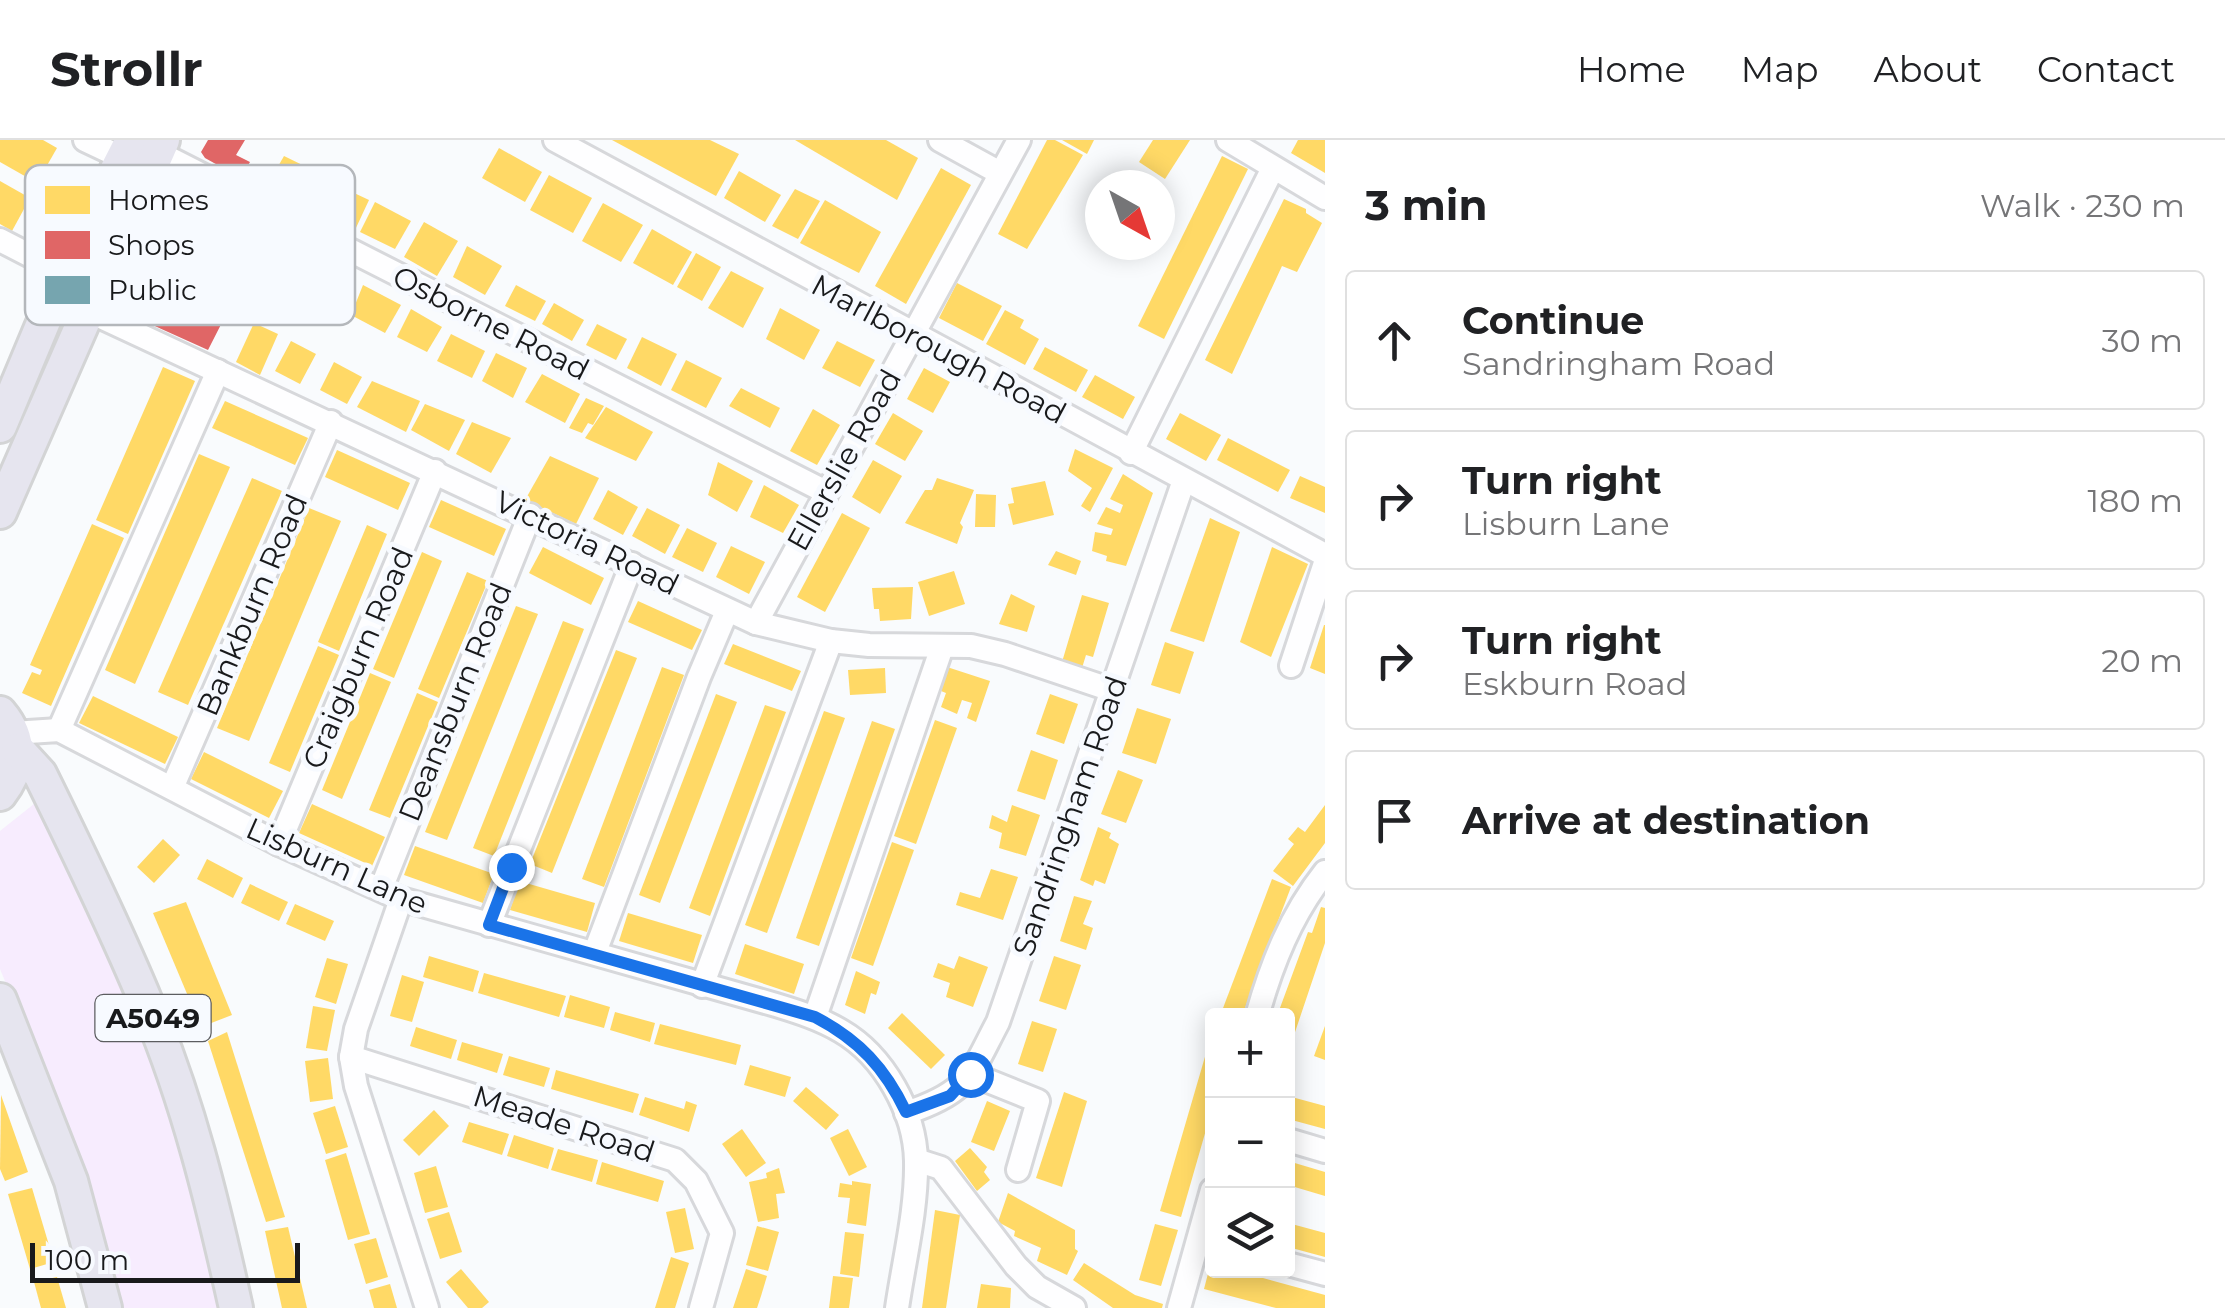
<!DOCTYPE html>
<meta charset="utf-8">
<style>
:root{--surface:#fff;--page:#f6f6f6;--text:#202124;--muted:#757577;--line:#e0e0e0}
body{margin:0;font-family:Montserrat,sans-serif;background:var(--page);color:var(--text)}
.controls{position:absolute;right:30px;bottom:30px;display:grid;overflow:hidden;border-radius:10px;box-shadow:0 5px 25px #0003}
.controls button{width:90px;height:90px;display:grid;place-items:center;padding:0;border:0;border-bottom:2px solid var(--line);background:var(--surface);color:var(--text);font:50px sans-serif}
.compass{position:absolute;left:1085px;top:30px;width:90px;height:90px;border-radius:50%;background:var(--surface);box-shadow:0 5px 25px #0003;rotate:140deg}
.scale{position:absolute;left:30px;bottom:25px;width:270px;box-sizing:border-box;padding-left:10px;border:5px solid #191a1c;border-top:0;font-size:28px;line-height:35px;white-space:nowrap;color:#191a1c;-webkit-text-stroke:8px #f7faff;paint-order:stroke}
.stop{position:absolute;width:30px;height:30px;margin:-22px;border:8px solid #1a73e8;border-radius:50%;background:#fff}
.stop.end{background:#1a73e8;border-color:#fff;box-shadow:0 2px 10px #0008}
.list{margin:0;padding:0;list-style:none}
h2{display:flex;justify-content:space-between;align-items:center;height:130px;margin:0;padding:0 40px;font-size:42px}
h2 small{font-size:32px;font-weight:400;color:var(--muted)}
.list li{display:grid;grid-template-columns:65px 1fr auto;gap:30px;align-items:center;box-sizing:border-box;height:140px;margin:0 20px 20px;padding:0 20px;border:2px solid var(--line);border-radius:10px}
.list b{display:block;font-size:38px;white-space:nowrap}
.list p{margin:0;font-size:32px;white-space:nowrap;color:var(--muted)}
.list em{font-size:32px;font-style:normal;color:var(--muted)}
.icon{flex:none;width:55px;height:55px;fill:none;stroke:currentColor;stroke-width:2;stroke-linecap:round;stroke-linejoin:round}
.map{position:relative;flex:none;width:1325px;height:1168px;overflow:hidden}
header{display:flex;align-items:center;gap:60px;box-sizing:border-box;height:140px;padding:0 50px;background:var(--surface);border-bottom:2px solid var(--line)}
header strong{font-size:48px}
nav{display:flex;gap:55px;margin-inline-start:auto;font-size:35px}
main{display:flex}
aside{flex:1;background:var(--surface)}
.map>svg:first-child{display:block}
.green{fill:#f7ecfe}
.homes{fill:#ffd966}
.shops{fill:#e06666}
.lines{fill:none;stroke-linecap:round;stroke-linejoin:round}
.minor-casing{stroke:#d7d8db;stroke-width:28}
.highway-casing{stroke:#d3d4d5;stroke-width:38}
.minor{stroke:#fefeff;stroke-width:22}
.highway{stroke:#e6e5ef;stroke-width:32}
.route{stroke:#1a73e8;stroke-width:12}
.labels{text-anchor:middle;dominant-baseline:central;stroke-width:10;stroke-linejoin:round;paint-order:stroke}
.shield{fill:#f7faff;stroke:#5c5d60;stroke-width:2.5}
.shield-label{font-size:28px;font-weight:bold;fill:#191a1c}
.street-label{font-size:30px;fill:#191a1c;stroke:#f7faff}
.key{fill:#f7faff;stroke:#b4b7bb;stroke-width:2.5}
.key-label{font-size:28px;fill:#191a1c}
</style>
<header>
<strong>Strollr</strong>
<nav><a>Home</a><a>Map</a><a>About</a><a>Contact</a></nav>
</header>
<main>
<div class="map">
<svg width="1325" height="1168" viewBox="0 0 1325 1168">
<rect width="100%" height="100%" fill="#f9fbfd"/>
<path class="green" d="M39,660L112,808L183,998L228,1168H115L47,943L0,829V691Z"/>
<g class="homes">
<path d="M0,0H43L57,8L37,43L0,22Z"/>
<path d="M612,0H710L739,14L716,56Z"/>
<path d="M795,0H886L918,18L897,60Z"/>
<path d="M1047,0H1055L1083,15L1027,109L998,94Z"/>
<path d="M1062,0H1094L1087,14Z"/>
<path d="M1153,0H1190L1165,39L1139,22Z"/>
<path d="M1298,0H1325V33L1291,13Z"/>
<path d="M499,8L542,32L525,62L482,38Z"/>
<path d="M284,16L325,36L307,67L268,44Z"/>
<path d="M1222,16L1248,29L1164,199L1138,186Z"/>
<path d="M941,28L971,45L906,164L875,146Z"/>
<path d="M739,31L781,55L765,82L724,58Z"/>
<path d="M549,35L592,58L573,93L530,70Z"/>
<path d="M0,41L30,58L12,91L0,84Z"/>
<path d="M335,44L369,60L355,90L320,69Z"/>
<path d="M795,49L820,61L798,99L772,86Z"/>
<path d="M1284,59L1306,69V73L1322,83L1297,132L1282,126L1232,234L1205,220Z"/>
<path d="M825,60L881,92L859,133L800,103Z"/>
<path d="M375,62L411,81L395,109L360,92Z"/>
<path d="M603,63L643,85L621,122L582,101Z"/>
<path d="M424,82L458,101L437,136L404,117Z"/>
<path d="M652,89L692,112L673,145L633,123Z"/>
<path d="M467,106L502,126L485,155L453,137Z"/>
<path d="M696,113L721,127L702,161L677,147Z"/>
<path d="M319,122L356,140L341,168L304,152Z"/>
<path d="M731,131L764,148L743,188L708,168Z"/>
<path d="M957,143L1002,166L983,201L939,178Z"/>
<path d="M363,145L401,165L385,193L351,175Z"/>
<path d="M516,145L546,161L535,181L505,166Z"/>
<path d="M554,163L584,180L572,201L542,184Z"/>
<path d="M780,168L820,190L804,220L766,199Z"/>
<path d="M411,169L442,187L427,212L397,197Z"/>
<path d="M1005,170L1024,180L1020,188L1039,199L1025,225L986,204Z"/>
<path d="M254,183L278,194L260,235L236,222Z"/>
<path d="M597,184L627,199L616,220L586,205Z"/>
<path d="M451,194L485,211L472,238L437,221Z"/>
<path d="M642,197L677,214L661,246L627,228Z"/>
<path d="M291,201L316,214L300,244L275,231Z"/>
<path d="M837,201L875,220L860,247L822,228Z"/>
<path d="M1045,207L1088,230L1076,252L1033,229Z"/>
<path d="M496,213L527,228L513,258L482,241Z"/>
<path d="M686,220L722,238L706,268L671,250Z"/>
<path d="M334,222L362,237L347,264L320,250Z"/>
<path d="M163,227L195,241L128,394L96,380Z"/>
<path d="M924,228L950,242L933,273L907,259Z"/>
<path d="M542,234L580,254L565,283L525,262Z"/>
<path d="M1095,235L1135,257L1123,279L1082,257Z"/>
<path d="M372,241L420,261L406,292L357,267Z"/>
<path d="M741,248L780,268L770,288L729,266Z"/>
<path d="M586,258L604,266L593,285L588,283L582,293L569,288Z"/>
<path d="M225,261L308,298L295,325L212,288Z"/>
<path d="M425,264L465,280L449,311L411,290Z"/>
<path d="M606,267L653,292L636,321L585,298Z"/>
<path d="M813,269L840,285L817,325L790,311Z"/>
<path d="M893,273L923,291L905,321L875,304Z"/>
<path d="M1180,273L1221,295L1206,321L1166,299Z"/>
<path d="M472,282L511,298L491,333L456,314Z"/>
<path d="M1228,298L1290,330L1278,352L1217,320Z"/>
<path d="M1075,309L1113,328L1090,372L1081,366L1092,348L1068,331Z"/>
<path d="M337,310L410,343L398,370L325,337Z"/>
<path d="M199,314L230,327L135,544L105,530Z"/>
<path d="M550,316L599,338L576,384L525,360Z"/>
<path d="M873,320L902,336L880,374L852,357Z"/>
<path d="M718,322L753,341L737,372L708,355Z"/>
<path d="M1123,334L1153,353L1126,426L1106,421L1107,416L1092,411L1095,392L1111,395L1113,389L1097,384L1106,367L1120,373L1123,365L1110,359Z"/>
<path d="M1300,336L1325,347V373L1290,358Z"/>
<path d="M252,338L282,351L188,565L158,552Z"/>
<path d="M937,338L974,350L960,383L963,387L957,404L905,383L925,350H932Z"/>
<path d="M1045,341L1054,375L1013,385L1008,364L1014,363L1011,348Z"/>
<path d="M764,345L799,365L783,393L750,377Z"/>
<path d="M608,350L638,367L623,395L593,379Z"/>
<path d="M976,354L996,355L995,387H975Z"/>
<path d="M441,360L506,389L494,416L429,387Z"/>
<path d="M309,368L341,381L249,601L217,588Z"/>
<path d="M647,368L680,385L665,414L632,396Z"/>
<path d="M842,373L870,388L825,472L797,457Z"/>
<path d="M1210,378L1240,392L1204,502L1170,491Z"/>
<path d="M92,384L124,398L51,566L22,553L32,532L40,535L42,530L30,525Z"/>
<path d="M367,385L387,394L339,511L318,502Z"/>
<path d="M687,388L717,403L703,432L672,417Z"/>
<path d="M731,406L765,422L749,454L716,437Z"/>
<path d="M543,407L604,438L591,465L529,433Z"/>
<path d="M1272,407L1308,424L1271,517L1240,502Z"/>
<path d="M1056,411L1081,421L1076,435L1048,425Z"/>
<path d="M422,412L442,421L394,538L373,529Z"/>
<path d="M954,431L965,464L929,476L918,442Z"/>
<path d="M467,432L488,441L439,558L418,549Z"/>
<path d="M913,447L911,479L880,481L879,469H874L872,448Z"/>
<path d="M1011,454L1035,466L1027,492L999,484Z"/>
<path d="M1082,455L1109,463L1093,517L1086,515L1082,528L1062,522Z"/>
<path d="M638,461L702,490L692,510L628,482Z"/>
<path d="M516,466L538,474L447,700L425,692Z"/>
<path d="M563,481L584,489L494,716L473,708Z"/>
<path d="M1324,485H1325V534L1310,528Z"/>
<path d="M1165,502L1194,512L1180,554L1151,545Z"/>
<path d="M733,504L801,531L792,551L724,524Z"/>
<path d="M318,506L339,515L290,632L269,623Z"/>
<path d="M616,510L637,518L552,733L530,724Z"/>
<path d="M662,527L684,535L604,747L582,739Z"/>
<path d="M947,527L990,541L976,582L967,578L972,563L962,560L957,574L941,567L946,553L941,551Z"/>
<path d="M885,528L886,553L850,555L848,530Z"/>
<path d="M370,533L391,542L342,659L322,650Z"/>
<path d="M417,553L438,562L390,678L369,670Z"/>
<path d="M716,554L737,562L660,763L639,755Z"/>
<path d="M1050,554L1078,564L1064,604L1036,594Z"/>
<path d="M93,556L178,597L165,624L79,583Z"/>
<path d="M765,565L786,572L710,776L689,768Z"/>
<path d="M1137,568L1171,579L1156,624L1122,613Z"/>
<path d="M824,571L845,578L767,793L745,785Z"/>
<path d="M935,580L957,588L916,704L894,696Z"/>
<path d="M872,581L895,589L819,806L796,798Z"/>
<path d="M1031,610L1058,620L1045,660L1017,651Z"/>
<path d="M204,612L283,651L269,678L191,639Z"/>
<path d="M1118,630L1143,640L1126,683L1101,674Z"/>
<path d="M312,664L385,697L372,726L299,693Z"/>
<path d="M1012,665L1040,675L1026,716L999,708L1002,693L989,688L992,675L1007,682Z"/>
<path d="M1325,665V703L1293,746L1273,731L1294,704L1288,699L1298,687L1305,692Z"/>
<path d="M1098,687L1111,693L1109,698L1119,704L1105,744L1095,740L1093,746L1080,740Z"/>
<path d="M163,699L180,715L154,743L137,727Z"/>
<path d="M892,702L914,710L873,826L851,818Z"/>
<path d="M415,706L494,734L483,763L404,735Z"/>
<path d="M207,719L243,738L233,758L197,739Z"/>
<path d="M991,729L1018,737L1003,780L956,765L960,752L980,758Z"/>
<path d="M1272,739L1291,747L1242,876H1220Z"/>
<path d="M519,741L595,763L587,792L510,770Z"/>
<path d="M250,744L288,762L279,781L241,763Z"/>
<path d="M1074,756L1092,761L1083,784L1093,788L1086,810L1060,801Z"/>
<path d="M186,762L232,875L201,887L153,773Z"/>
<path d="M295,764L334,781L325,801L286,784Z"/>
<path d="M1321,767L1325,768V803L1288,913V876H1277L1308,792L1312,793Z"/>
<path d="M628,773L702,795L693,823L619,801Z"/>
<path d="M745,804L804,824L794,854L735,834Z"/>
<path d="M429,816L479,831L473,852L423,837Z"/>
<path d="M959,816L988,827L973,867L946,857L950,843L933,837L938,823L954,829Z"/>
<path d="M1054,816L1081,825L1066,870L1039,861Z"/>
<path d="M327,818L348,824L336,864L315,857Z"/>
<path d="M856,831L880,842L876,855L871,853L865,874L845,865Z"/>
<path d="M484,833L566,856L559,877L478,853Z"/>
<path d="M402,835L424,842L412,882L390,876Z"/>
<path d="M570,855L610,867L604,888L564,877Z"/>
<path d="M313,866L335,870L327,911L306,908Z"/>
<path d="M615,872L655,883L650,902L610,890Z"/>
<path d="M902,873L945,915L931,929L888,888Z"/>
<path d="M1032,881L1057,889L1043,932L1018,924Z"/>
<path d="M660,884L741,905L736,925L654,904Z"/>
<path d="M1325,886V920L1314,916Z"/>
<path d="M416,887L457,900L451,919L410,906Z"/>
<path d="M227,892L285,1077L266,1082L208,901Z"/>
<path d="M462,902L503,914L497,933L457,920Z"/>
<path d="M1209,903L1212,904V969L1181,1077L1160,1071Z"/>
<path d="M509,916L550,928L544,947L503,935Z"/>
<path d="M328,918L333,959L310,962L305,921Z"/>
<path d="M750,925L791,937L785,957L744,945Z"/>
<path d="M556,930L639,954L633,973L551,949Z"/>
<path d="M806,947L839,975L826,990L793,961Z"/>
<path d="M1064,952L1087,961L1062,1047L1036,1038Z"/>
<path d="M1,955L28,1032L5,1041L0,1029Z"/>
<path d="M1288,956L1325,966V989L1288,979Z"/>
<path d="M645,957L684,969L686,961L697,965L689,992L639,975Z"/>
<path d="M987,961L1010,971L994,1011L971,1002Z"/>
<path d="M335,966L348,1007L326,1014L313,973Z"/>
<path d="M434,970L449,986L419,1016L403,1000Z"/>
<path d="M469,982L509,994L502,1015L462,1002Z"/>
<path d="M742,989L766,1023L746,1037L722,1004Z"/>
<path d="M848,989L867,1027L849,1036L830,998Z"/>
<path d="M514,995L554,1008L548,1029L507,1016Z"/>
<path d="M970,1008L987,1027L984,1032L990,1040L977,1051L955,1021Z"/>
<path d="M558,1009L598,1020L592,1042L551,1030Z"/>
<path d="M346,1013L370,1094L348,1100L325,1020Z"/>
<path d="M1288,1021L1325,1032V1056L1288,1045Z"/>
<path d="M602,1022L664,1041L658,1062L596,1044Z"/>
<path d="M436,1026L448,1067L425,1073L414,1033Z"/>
<path d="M779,1028L785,1053L776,1054L779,1078L758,1082L749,1042L767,1038L766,1033Z"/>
<path d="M852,1041L871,1044L866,1086L847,1083L850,1058L838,1057L840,1043L852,1045Z"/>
<path d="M32,1048L54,1122L30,1129L8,1054Z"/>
<path d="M1008,1053L1075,1090V1109L1078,1111L1067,1135L1037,1121L1041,1108L1014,1096L1015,1091L998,1082Z"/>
<path d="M685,1068L694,1109L675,1113L666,1072Z"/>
<path d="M935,1070L960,1075L946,1168H922Z"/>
<path d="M449,1072L462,1112L440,1119L427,1079Z"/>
<path d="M1288,1083L1325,1093V1117L1288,1107Z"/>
<path d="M1155,1084L1178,1090L1161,1146L1139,1140Z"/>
<path d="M757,1086L779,1092L768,1131L746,1125Z"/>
<path d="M288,1087L307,1168H282L265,1091Z"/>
<path d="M845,1092L864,1094L859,1137L840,1134Z"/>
<path d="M376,1098L388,1137L366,1144L354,1104Z"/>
<path d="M671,1117L689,1123L675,1168H655Z"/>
<path d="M1211,1122L1212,1130H1234L1325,1155V1168H1276L1204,1149Z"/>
<path d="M1084,1123L1135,1155L1163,1164L1162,1168H1113L1073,1140Z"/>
<path d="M461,1129L489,1162L482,1168H468L446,1142Z"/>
<path d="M746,1129L767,1136L761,1156L757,1168H733Z"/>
<path d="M833,1136L853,1138L849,1168H829Z"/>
<path d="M57,1137L66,1168H41L34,1142Z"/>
<path d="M390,1144L397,1168H374L369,1150Z"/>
<path d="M981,1144L1011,1148L1010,1168H977Z"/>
</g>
<g class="shops">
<path d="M208,0H245L236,15L250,22L241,38L205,18L201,12Z"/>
<path d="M154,100L181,116L173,124L185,130L175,153L178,155L182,147L201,154L208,141L237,153L208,210L117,169Z"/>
</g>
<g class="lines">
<g class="minor-casing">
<g id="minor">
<path d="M85,0L123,18"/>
<path d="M555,0L1325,415"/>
<path d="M940,0L1000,33"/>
<path d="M1228,0L1325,58"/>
<path d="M157,12L826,352"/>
<path d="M0,100L64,133"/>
<path d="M86,170L756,483L831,501L869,505L971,506L1005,514L1112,550"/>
<path d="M1131,313L1273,28"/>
<path d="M756,483L1019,0"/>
<path d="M1291,526L1325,423"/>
<path d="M59,590L218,231"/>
<path d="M13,593L59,590L279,704L401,759L776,865C799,872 821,879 841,891C884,916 915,972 916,1021C917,1069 904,1120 897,1168"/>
<path d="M172,648L331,282"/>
<path d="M279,704L435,331"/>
<path d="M381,749L530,375"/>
<path d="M401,759L356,889L351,917L356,946L427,1168"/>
<path d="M489,785L632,424"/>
<path d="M595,812L699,537L727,471"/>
<path d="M702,846L831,501"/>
<path d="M1257,876C1272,823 1291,775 1325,732"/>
<path d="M815,877L942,507"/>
<path d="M351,917L675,1020L696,1041L722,1093L701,1168"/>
<path d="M971,934L1038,961L1018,1030"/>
<path d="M906,973C969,952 969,937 998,882L1184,340"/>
<path d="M1288,1000L1325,1011"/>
<path d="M916,1020L941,1028L1016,1126L1037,1147L1074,1168"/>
<path d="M1288,1124L1325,1134"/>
<path d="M1179,1168L1212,1050"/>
</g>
</g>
<g class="highway-casing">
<g id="highway">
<path d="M0,286L64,133L132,0"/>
<path d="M0,372L163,0"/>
<path d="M0,573C22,599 21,627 0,654"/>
<path d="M18,610L40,634C77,709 114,785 146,862C188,960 213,1064 236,1168"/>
<path d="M0,860L71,1041L105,1168"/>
</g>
</g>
<use href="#minor" class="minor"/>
<use href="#highway" class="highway"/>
</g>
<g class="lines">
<path class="route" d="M511,727L489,785L815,877C859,900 885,928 906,972L950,956L970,934"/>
</g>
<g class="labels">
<rect class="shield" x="95.5" y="855" width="115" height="46" rx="8"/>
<g class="shield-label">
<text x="153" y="878">A5049</text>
</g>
<g class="street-label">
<text transform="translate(491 183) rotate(27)">Osborne Road</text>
<text transform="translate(939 209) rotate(28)">Marlborough Road</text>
<text transform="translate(844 320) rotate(-61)">Ellerslie Road</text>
<text transform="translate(587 403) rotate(26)">Victoria Road</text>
<text transform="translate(252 465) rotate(-67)">Bankburn Road</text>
<text transform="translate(358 518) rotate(-67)">Craigburn Road</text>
<text transform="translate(455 562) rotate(-68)">Deansburn Road</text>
<text transform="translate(1070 676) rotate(-71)">Sandringham Road</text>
<text transform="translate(337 726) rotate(24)">Lisburn Lane</text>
<text transform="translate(564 984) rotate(18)">Meade Road</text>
</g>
</g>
<rect x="25" y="25" width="330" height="160" rx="15" class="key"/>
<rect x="45" y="46" width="45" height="28" fill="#ffd966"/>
<rect x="45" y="91" width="45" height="28" fill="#e06666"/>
<rect x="45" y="136" width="45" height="28" fill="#76a5af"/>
<g class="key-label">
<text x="108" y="70">Homes</text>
<text x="108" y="115">Shops</text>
<text x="108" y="160">Public</text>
</g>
</svg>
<div class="controls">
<button>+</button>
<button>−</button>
<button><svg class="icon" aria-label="layers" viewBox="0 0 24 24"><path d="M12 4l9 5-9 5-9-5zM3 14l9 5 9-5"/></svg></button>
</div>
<svg class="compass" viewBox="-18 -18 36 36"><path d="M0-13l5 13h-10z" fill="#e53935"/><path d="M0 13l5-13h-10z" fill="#757577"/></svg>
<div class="scale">100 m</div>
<div class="stop" style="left:970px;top:934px"></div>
<div class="stop end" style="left:511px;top:727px"></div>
</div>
<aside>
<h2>3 min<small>Walk · 230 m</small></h2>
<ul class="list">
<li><svg class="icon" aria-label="ahead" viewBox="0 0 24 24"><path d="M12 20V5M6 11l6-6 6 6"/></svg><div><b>Continue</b><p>Sandringham Road</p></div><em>30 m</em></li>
<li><svg class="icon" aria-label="right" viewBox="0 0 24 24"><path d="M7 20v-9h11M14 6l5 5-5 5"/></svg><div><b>Turn right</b><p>Lisburn Lane</p></div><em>180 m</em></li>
<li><svg class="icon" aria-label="right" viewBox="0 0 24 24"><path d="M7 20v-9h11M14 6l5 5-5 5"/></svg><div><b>Turn right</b><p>Eskburn Road</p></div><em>20 m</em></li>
<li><svg class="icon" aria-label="arrive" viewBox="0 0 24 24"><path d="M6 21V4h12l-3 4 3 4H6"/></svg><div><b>Arrive at destination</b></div></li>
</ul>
</aside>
</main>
